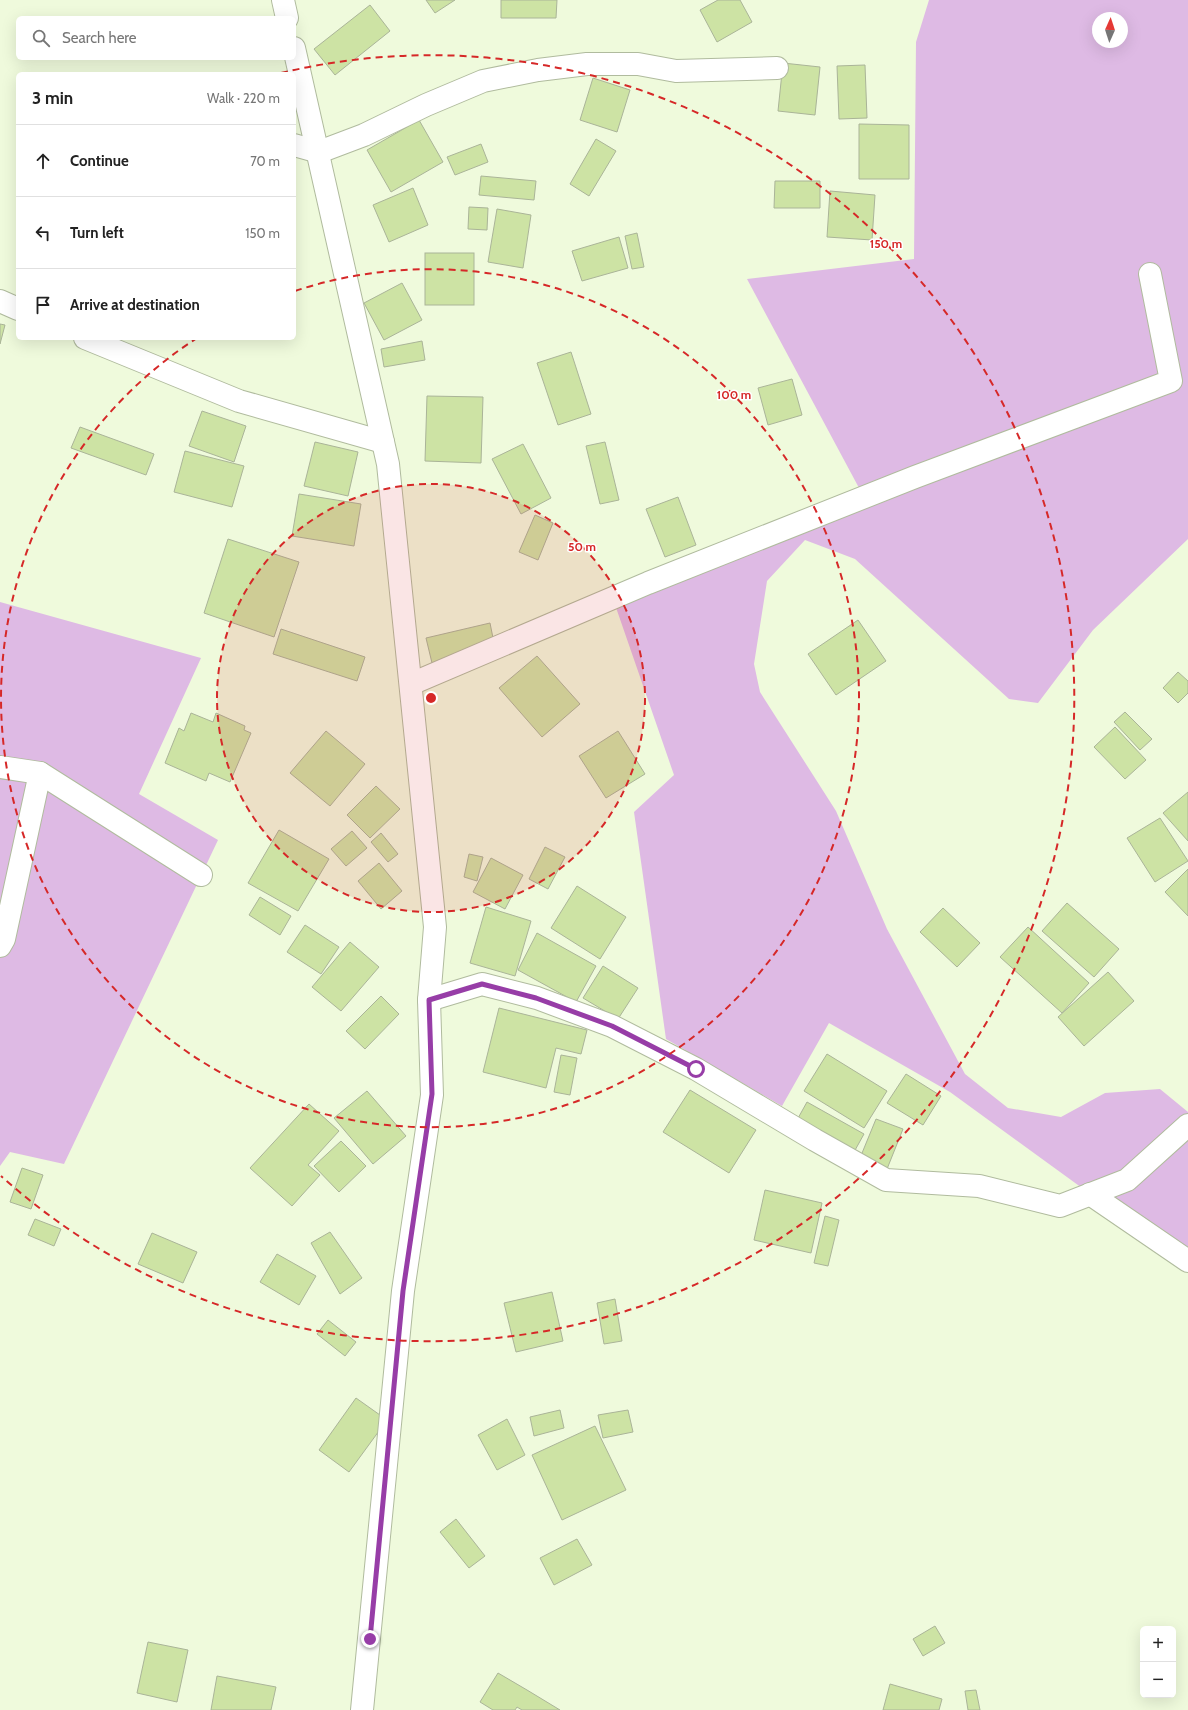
<!DOCTYPE html>
<meta charset="utf-8">
<style>
:root{--surface:#fff;--page:#f6f6f6;--text:#222;--muted:#767676;--line:#e0e0e0}
body{margin:0;font-family:Cabin,sans-serif;background:var(--page);color:var(--text)}
.controls{position:absolute;right:12px;bottom:12px;display:grid;overflow:hidden;border-radius:6px;box-shadow:0 4px 16px #0002}
.controls button{width:36px;height:36px;display:grid;place-items:center;padding:0;border:0;border-bottom:1px solid var(--line);background:var(--surface);color:var(--text);font:20px sans-serif}
.compass{position:absolute;left:1092px;top:12px;width:36px;height:36px;border-radius:50%;background:var(--surface);box-shadow:0 4px 16px #0002;rotate:3deg}
.stop{position:absolute;width:12px;height:12px;margin:-9px;border:3px solid #973da7;border-radius:50%;background:#fff}
.stop.end{background:#973da7;border-color:#fff;box-shadow:0 1px 4px #0008}
.list{margin:0;padding:0;list-style:none}
h2{display:flex;justify-content:space-between;align-items:center;height:52px;margin:0;padding:0 16px;font-size:17px}
h2 small{font-size:13px;font-weight:400;color:var(--muted)}
.list li{display:grid;grid-template-columns:26px 1fr auto;gap:12px;align-items:center;box-sizing:border-box;height:72px;padding:0 16px;border-top:1px solid var(--line)}
.list b{display:block;font-size:15px;white-space:nowrap}
.list em{font-size:13px;font-style:normal;color:var(--muted)}
.icon{flex:none;width:22px;height:22px;fill:none;stroke:currentColor;stroke-width:2;stroke-linecap:round;stroke-linejoin:round}
.map{position:relative;flex:none;width:1188px;height:1710px;overflow:hidden}
.search{position:absolute;background:var(--surface);box-shadow:0 4px 16px #0002;left:16px;top:16px;width:280px;height:44px;display:flex;align-items:center;gap:10px;box-sizing:border-box;padding:0 14px;border-radius:6px;color:var(--muted);font-size:15px}
.panel{position:absolute;background:var(--surface);box-shadow:0 4px 16px #0002;left:16px;top:72px;width:280px;height:268px;border-radius:6px}
.map>svg:first-child{display:block}
.green{fill:#debae4;fill-rule:evenodd}
.building{fill:#cde3a4;stroke:#aab498}
.lines{fill:none;stroke-linecap:round;stroke-linejoin:round}
.minor-casing{stroke:#b0bb9e;stroke-width:24}
.minor{stroke:#fff;stroke-width:22}
.route{stroke:#973da7;stroke-width:5}
.ring{fill:none;stroke:#d62828;stroke-width:2;stroke-dasharray:7 5}
.centre{fill:#d62828;stroke:#fff;stroke-width:2}
.ring-label{font-size:12px;text-anchor:middle;font-weight:bold;fill:#d62828;stroke:#fff;stroke-width:3;stroke-linejoin:round;paint-order:stroke}
</style>
<div class="map">
<svg width="1188" height="1710" viewBox="0 0 1188 1710">
<rect width="100%" height="100%" fill="#effadc"/>
<g class="green">
<path d="M929,0H1188V539L1093,630L1038,703L1009,699L855,559L805,540L767,581L754,664L760,692L836,811L887,929L965,1074L1008,1108L1061,1117L1105,1093L1160,1089L1188,1112V1248L1166,1249L950,1092L829,1023L782,1106L666,1039L634,812L674,775L612,596L866,501L747,279L914,259L916,42ZM1098,18H1122V42H1098Z"/>
<path d="M0,602L201,658L139,794L218,840L64,1164L10,1152L0,1166Z"/>
</g>
<g class="building">
<path d="M426,0H455L435,13Z"/>
<path d="M501,0H557L556,18H501Z"/>
<path d="M718,0H740L752,22L717,42L700,10Z"/>
<path d="M370,5L390,31L335,75L314,49Z"/>
<path d="M783,63L820,67L815,115L778,111Z"/>
<path d="M865,65L867,118L839,119L837,66Z"/>
<path d="M593,78L630,90L617,132L580,120Z"/>
<path d="M419,120L443,162L391,192L367,150Z"/>
<path d="M859,124L909,125V179H859Z"/>
<path d="M596,139L616,151L589,196L570,184Z"/>
<path d="M481,144L488,162L455,175L447,157Z"/>
<path d="M481,176L536,181L534,200L479,195Z"/>
<path d="M775,181H820V208H774Z"/>
<path d="M413,188L428,225L389,242L373,205Z"/>
<path d="M830,191L875,195L872,240L827,237Z"/>
<path d="M469,207L488,208L487,230L468,229Z"/>
<path d="M497,209L531,215L523,268L488,262Z"/>
<path d="M637,233L644,267L632,269L625,236Z"/>
<path d="M619,237L628,268L582,281L572,251Z"/>
<rect x="425" y="253" width="49" height="52"/>
<path d="M402,283L422,320L384,340L364,303Z"/>
<path d="M0,324L5,325L0,344Z"/>
<path d="M422,341L425,360L384,367L381,349Z"/>
<path d="M571,352L591,414L558,425L537,363Z"/>
<path d="M792,379L802,415L768,425L758,388Z"/>
<path d="M427,396L483,397L481,463L425,461Z"/>
<path d="M202,411L246,426L234,462L189,446Z"/>
<path d="M80,427L154,454L146,475L71,448Z"/>
<path d="M315,442L358,452L348,496L304,486Z"/>
<path d="M605,442L619,500L600,504L586,446Z"/>
<path d="M523,444L551,498L521,514L492,459Z"/>
<path d="M185,451L244,466L232,507L174,492Z"/>
<path d="M299,494L361,504L354,546L292,536Z"/>
<path d="M678,497L696,545L665,557L646,509Z"/>
<path d="M535,515L553,523L538,560L519,552Z"/>
<path d="M228,539L299,562L274,637L204,613Z"/>
<path d="M858,620L886,661L836,695L808,654Z"/>
<path d="M490,623L495,648L432,663L426,638Z"/>
<path d="M281,629L365,657L357,681L273,654Z"/>
<path d="M537,656L580,704L542,737L499,688Z"/>
<path d="M1178,672L1188,681V693L1178,703L1163,688Z"/>
<path d="M1125,712L1152,739L1140,750L1114,722Z"/>
<path d="M191,713L213,722L216,713L245,726L244,730L251,733L230,782L209,773L206,781L165,763L179,728L184,731Z"/>
<path d="M1115,727L1146,760L1125,779L1094,747Z"/>
<path d="M326,731L365,764L330,806L290,773Z"/>
<path d="M618,731L645,774L606,798L579,756Z"/>
<path d="M376,786L400,809L370,838L347,815Z"/>
<path d="M1188,792V841L1163,813Z"/>
<path d="M1160,818L1188,861L1155,882L1127,838Z"/>
<path d="M279,830L329,859L298,911L248,883Z"/>
<path d="M352,831L367,848L346,866L331,849Z"/>
<path d="M381,833L398,854L388,862L371,842Z"/>
<path d="M545,847L565,857L548,889L529,879Z"/>
<path d="M469,854L483,857L477,881L464,877Z"/>
<path d="M491,858L523,875L505,909L473,892Z"/>
<path d="M379,863L402,891L381,909L358,881Z"/>
<path d="M1188,869V916L1165,892Z"/>
<path d="M577,886L626,917L600,959L551,928Z"/>
<path d="M260,897L291,916L280,935L249,915Z"/>
<path d="M1067,903L1119,949L1094,977L1042,931Z"/>
<path d="M486,907L531,921L515,976L470,963Z"/>
<path d="M943,908L980,943L957,967L920,932Z"/>
<path d="M305,925L339,947L321,974L287,952Z"/>
<path d="M1028,927L1089,983L1062,1013L1000,957Z"/>
<path d="M537,933L596,966L576,1002L518,970Z"/>
<path d="M350,942L379,967L341,1011L312,987Z"/>
<path d="M603,966L638,988L618,1019L583,998Z"/>
<path d="M1108,972L1134,1001L1084,1046L1058,1017Z"/>
<path d="M381,996L399,1014L365,1049L346,1031Z"/>
<path d="M499,1008L587,1030L581,1054L556,1048L546,1088L483,1072Z"/>
<path d="M827,1054L887,1091L864,1128L804,1091Z"/>
<path d="M561,1055L577,1058L570,1095L554,1092Z"/>
<path d="M906,1074L941,1096L923,1125L887,1103Z"/>
<path d="M690,1090L756,1130L729,1173L663,1132Z"/>
<path d="M367,1091L406,1136L373,1164L334,1118Z"/>
<path d="M807,1102L864,1134L854,1152L797,1120Z"/>
<path d="M309,1104L339,1131L308,1165L320,1175L292,1206L250,1168Z"/>
<path d="M876,1119L903,1129L887,1169L860,1158Z"/>
<path d="M341,1141L366,1166L339,1192L314,1166Z"/>
<path d="M22,1168L43,1175L31,1209L10,1202Z"/>
<path d="M765,1190L822,1203L811,1253L754,1240Z"/>
<path d="M825,1216L839,1220L828,1266L814,1263Z"/>
<path d="M35,1219L61,1229L54,1246L28,1235Z"/>
<path d="M330,1232L362,1278L340,1294L311,1243Z"/>
<path d="M152,1233L197,1252L183,1283L138,1264Z"/>
<path d="M277,1254L316,1276L299,1305L260,1282Z"/>
<path d="M552,1292L563,1341L516,1352L504,1303Z"/>
<path d="M615,1299L622,1341L604,1344L597,1303Z"/>
<path d="M328,1320L356,1342L345,1356L317,1334Z"/>
<path d="M356,1398L387,1420L349,1472L319,1450Z"/>
<path d="M560,1410L564,1428L534,1436L530,1417Z"/>
<path d="M628,1410L633,1432L603,1438L598,1415Z"/>
<path d="M507,1419L525,1455L497,1470L478,1435Z"/>
<path d="M595,1426L626,1490L562,1520L532,1455Z"/>
<path d="M456,1519L485,1556L469,1568L440,1532Z"/>
<path d="M577,1539L592,1565L554,1585L540,1558Z"/>
<path d="M935,1626L945,1643L923,1656L913,1639Z"/>
<path d="M148,1642L188,1650L177,1702L137,1693Z"/>
<path d="M498,1673L527,1690L560,1710H522L517,1707L515,1710H493L480,1702Z"/>
<path d="M217,1676L276,1687L271,1710H211Z"/>
<path d="M890,1684L942,1699L939,1710H883Z"/>
<path d="M976,1690L980,1710H968L965,1691Z"/>
</g>
<g class="lines">
<g class="minor-casing">
<g id="minor">
<path d="M283,0L287,18"/>
<path d="M294,48L388,464L435,927L429,1000L432,1095L403,1291L362,1710"/>
<path d="M294,145L319,152L364,135L426,105L483,81L538,70L587,64H638L676,71L777,68"/>
<path d="M0,301L18,309"/>
<path d="M85,338L239,401L383,442"/>
<path d="M411,684L648,583L915,477L1171,381L1150,274"/>
<path d="M0,767L40,773L201,875"/>
<path d="M0,946L4,939L40,773"/>
<path d="M429,1000L482,984L537,998L612,1026L696,1069L815,1140L886,1180L979,1186L1060,1206L1127,1180L1188,1125"/>
<path d="M1090,1194L1188,1261"/>
</g>
</g>
<use href="#minor" class="minor"/>
</g>
<g class="lines">
<path class="route" d="M370,1639L403,1291L432,1094L429,1000L482,984L536,998L612,1026L696,1069"/>
</g>
<circle cx="431" cy="698" r="214" fill="#d62828" fill-opacity=".12"/>
<g class="ring">
<circle cx="431" cy="698" r="214"/>
<path d="M295 291A429 429 0 1 1 197 338"/>
<path d="M281 73A643 643 0 1 1 1 1176"/>
</g>
<circle cx="431" cy="698" r="6" class="centre"/>
<g class="ring-label">
<text x="886" y="248">150 m</text>
<text x="734" y="399">100 m</text>
<text x="582" y="551">50 m</text>
</g>
</svg>
<div class="controls">
<button>+</button>
<button>−</button>
</div>
<svg class="compass" viewBox="-18 -18 36 36"><path d="M0-13l5 13h-10z" fill="#e53935"/><path d="M0 13l5-13h-10z" fill="#767676"/></svg>
<div class="stop" style="left:696px;top:1069px"></div>
<div class="stop end" style="left:370px;top:1639px"></div>
<div class="search"><svg class="icon" aria-label="search" viewBox="0 0 24 24"><circle cx="10" cy="10" r="6"/><path d="M15 15l6 6"/></svg>Search here</div>
<section class="panel">
<h2>3 min<small>Walk · 220 m</small></h2>
<ul class="list">
<li><svg class="icon" aria-label="ahead" viewBox="0 0 24 24"><path d="M12 20V5M6 11l6-6 6 6"/></svg><div><b>Continue</b></div><em>70 m</em></li>
<li><svg class="icon" aria-label="left" viewBox="0 0 24 24"><path d="M17 20v-9H6M10 6l-5 5 5 5"/></svg><div><b>Turn left</b></div><em>150 m</em></li>
<li><svg class="icon" aria-label="arrive" viewBox="0 0 24 24"><path d="M6 21V4h12l-3 4 3 4H6"/></svg><div><b>Arrive at destination</b></div></li>
</ul>
</section>
</div>
